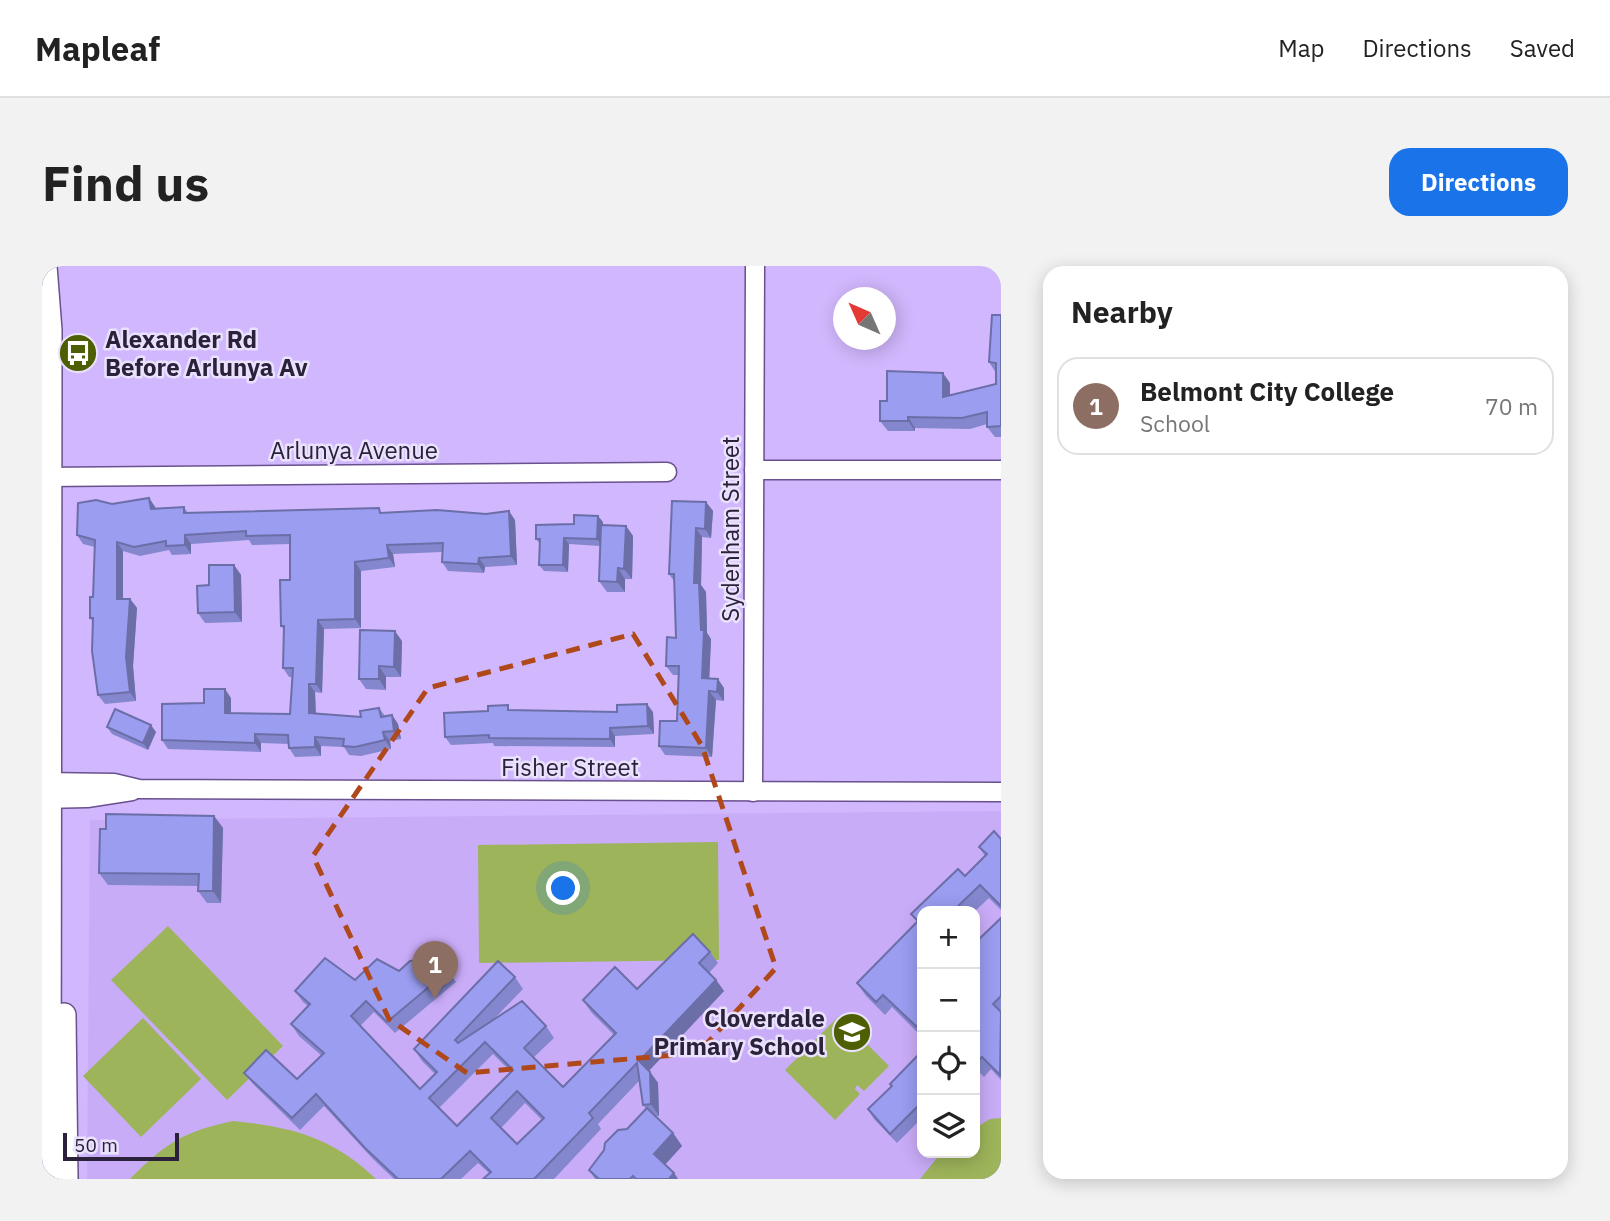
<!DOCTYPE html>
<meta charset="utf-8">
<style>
:root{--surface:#fff;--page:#f2f2f2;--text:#222;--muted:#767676;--line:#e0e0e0;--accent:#1a73e8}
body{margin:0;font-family:"IBM Plex Sans",sans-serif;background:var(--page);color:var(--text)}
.controls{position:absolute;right:21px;bottom:21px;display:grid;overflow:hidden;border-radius:14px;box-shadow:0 4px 18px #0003}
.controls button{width:63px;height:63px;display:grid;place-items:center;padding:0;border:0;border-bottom:2px solid var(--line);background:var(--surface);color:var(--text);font:35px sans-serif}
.compass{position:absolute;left:791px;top:21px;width:63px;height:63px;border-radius:50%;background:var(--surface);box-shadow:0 4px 18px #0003;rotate:315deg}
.scale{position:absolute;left:21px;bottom:18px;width:116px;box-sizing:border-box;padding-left:7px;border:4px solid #2b213b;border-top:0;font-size:19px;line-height:24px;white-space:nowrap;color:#2b213b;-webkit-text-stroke:5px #eae1fd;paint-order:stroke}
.you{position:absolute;left:522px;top:623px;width:24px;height:24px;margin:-18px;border:5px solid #fff;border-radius:50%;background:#1a73e8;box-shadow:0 0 0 10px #1a73e833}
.badge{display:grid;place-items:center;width:46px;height:46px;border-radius:50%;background:var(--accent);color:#fff;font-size:23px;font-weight:700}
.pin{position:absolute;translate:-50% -58px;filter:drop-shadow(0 2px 4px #0008)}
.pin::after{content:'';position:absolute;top:37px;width:24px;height:21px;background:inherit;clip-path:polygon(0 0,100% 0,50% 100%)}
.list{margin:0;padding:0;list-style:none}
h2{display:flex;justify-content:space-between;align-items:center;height:91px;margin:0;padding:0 28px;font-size:30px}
h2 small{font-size:23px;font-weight:400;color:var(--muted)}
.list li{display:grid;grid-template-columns:46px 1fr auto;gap:21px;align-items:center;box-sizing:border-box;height:98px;margin:0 14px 14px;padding:0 14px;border:2px solid var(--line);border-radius:21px}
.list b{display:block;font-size:26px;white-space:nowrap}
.list p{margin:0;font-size:23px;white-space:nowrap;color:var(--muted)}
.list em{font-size:23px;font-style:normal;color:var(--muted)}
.icon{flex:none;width:38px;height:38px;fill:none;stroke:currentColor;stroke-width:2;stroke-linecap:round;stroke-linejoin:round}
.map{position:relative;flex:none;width:959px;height:913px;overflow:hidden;border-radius:21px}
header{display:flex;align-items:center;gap:42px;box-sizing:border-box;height:98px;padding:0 35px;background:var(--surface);border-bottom:2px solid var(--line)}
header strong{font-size:33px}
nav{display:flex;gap:38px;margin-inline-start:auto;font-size:24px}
.intro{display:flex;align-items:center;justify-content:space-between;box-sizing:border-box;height:168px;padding:0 42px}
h1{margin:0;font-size:49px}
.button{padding:18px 32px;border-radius:21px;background:var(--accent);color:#fff;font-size:24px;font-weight:700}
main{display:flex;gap:42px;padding:0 42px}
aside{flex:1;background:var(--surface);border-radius:21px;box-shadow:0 4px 18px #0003}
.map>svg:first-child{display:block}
.built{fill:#c9acf8;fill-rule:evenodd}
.green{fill:#9db45a}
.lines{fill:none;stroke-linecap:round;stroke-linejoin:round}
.minor-casing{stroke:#69508e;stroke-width:21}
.major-casing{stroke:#69508e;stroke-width:26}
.minor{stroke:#fff;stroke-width:18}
.major{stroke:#fff;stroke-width:23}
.wall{fill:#8487ce;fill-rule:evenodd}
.shaded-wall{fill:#6c6ea8}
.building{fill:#9a9df0;stroke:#6c6ea8;stroke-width:2;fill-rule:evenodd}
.marked{fill:none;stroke:#af481a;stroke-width:5;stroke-dasharray:14 9;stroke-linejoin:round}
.labels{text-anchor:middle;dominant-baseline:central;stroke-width:5;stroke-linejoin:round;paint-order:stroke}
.poi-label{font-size:24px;font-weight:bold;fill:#2b213b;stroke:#eae1fd;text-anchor:start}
.street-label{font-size:24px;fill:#2b213b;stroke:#eae1fd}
</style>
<header>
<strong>Mapleaf</strong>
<nav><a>Map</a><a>Directions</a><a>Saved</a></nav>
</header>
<div class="intro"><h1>Find us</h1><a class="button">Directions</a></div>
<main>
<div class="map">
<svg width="959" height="913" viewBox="0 0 959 913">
<rect width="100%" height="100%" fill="#d1b7fd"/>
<path class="built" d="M959,545V913H45L48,554ZM880,645H933V887H880Z"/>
<g class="green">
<path d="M676,576L677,694L437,697L436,579Z"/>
<path d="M126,660L241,780L185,834L69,714Z"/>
<path d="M797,750L847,800L822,825L815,819L813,823L818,828L793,854L743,804L769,778L774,783L777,780L772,775Z"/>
<path d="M101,752L159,813L99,871L41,810Z"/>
<path d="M959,852V913H878L899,887H933V862L948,853Z"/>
<path d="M191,855C251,861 290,871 334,913H88C123,877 143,865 191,855Z"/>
</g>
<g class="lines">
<g class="minor-casing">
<g id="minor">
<path d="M712,204H959"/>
<path d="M0,211L625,206"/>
<path d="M0,516L72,517L97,523L959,526"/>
<path d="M711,526L713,0"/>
<path d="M0,533L45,532L90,525"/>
</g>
</g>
<g class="major-casing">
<g id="major">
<path d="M3,0L8,64L7,913"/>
<path d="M22,749L24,913"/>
</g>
</g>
<use href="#minor" class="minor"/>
<use href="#major" class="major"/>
</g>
<g class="wall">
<path d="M959,49V171H953L945,161V158L928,163L873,162V165H846L838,155L845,135L908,117V129L954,118V107L947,96Z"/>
<path d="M107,232L114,242L142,241L146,247H341L473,254L475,299L443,301L442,307L406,305L400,296V286L351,288L353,301L319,305V362L282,363L280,427L273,426L274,447L319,451L337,442L343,450L350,449L356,458L359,473L348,475L349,483L319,490L307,489L302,481L279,480V490L253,491L247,482V478L219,477V486L126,483L120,474L162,437L189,432V447L248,448L250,411H247L241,402L242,364L239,360L248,314V278L210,279L207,274L149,278V288L130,289L127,284L98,290L81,285V333H88L95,342L91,400L94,435L63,438L56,429L51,356L48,352L51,331L53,281L41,278L35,269L70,238Z"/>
<path d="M664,236L671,245L669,272L660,271L659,319L664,326L665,367L669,373L667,412L682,422V435L674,434L670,491L623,489L617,480L635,455L637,409H631L624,400L634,372L632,315L627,308Z"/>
<path d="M561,256L560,259L584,260L591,270L590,313H583V326H565L557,315L558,280L527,278L526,306L502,305L497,299L498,278L494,273Z"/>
<path d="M192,299L199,309L200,356L163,357L156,347L167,319Z"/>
<path d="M360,375L359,411H344V424L324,423L317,413Z"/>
<path d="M469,444L575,446H611L612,468L573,470V481L452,480L451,477L409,479L403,471L446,445Z"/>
<path d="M65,461L114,466L106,484L70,468Z"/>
<path d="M172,550L181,562L179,637H165L156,625V620L66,619L57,607L64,563Z"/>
<path d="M959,573V644L947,632L933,645H880V771L850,741L843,749L824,730L815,717L875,656L869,648L923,610L943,590L937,581Z"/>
<path d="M959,652V814L949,803L942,811L933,802V677Z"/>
<path d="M668,686L676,697L667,707L674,714L682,725L607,804L616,817L617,850H613L631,867L640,880L623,898L632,907L636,913H553L547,904L604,843L601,839L597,815L556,858L559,863L512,913H441L447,907L436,897L419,913H352L331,893L282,840L258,864L211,818L202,807L255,813L280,790L257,770L249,758L266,740L261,736L253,725L313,714L357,705H406L414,716L353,767L332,746L318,760L378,823L393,808L380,795L372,783L473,711L481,723L451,754L504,760L512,772L491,792L521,821L572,769L549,746L541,734L595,723ZM451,788L469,806L415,860L397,842ZM483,837L500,854L475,878L459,862Z"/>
<path d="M880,785V852L855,877L832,853L826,843L850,821Z"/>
</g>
<g class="shaded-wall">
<path d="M901,107L908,117V141L901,131Z"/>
<path d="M866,151L873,162V165L866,155Z"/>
<path d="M107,232L113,241L115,252L109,243Z"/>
<path d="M664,236L671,245L669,272L663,263Z"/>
<path d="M467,245L473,254L475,299L469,290Z"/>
<path d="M556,250L561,256L560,280L555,273Z"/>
<path d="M584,260L591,270L590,313L582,303Z"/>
<path d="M654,262L660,271L659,319L664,326L665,367L669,373L667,421L660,412L659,364L652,317Z"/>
<path d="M143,269L149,278V288L143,279Z"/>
<path d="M522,272L527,278L526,306L521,299Z"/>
<path d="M75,276L81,285V342L75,333Z"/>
<path d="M345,279L351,288L353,301L347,292Z"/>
<path d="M437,292L443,301L442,307L436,298Z"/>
<path d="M313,296L319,305V362L313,353Z"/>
<path d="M192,299L199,309L200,356L193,346Z"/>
<path d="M576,302L583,313V326L575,316Z"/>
<path d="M88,333L95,342L91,400L94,435L88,426L84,391Z"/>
<path d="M276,354L282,363L280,427L274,418Z"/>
<path d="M353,365L360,375L359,411L352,401Z"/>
<path d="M337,400L344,411V424L337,413Z"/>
<path d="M676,413L682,422V435L675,426Z"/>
<path d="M267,418L273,426L274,456L267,447Z"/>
<path d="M183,423L189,432V456L183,447Z"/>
<path d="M667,425L674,434L670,491L664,482Z"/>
<path d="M605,438L611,446L612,468L606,460Z"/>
<path d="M350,449L356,458L359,473L352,465Z"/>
<path d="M109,459L114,466L106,484L101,477Z"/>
<path d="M568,462L573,470V481L568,473Z"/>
<path d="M341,466L348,475L349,483L343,474Z"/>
<path d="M213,468L219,477V486L213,477Z"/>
<path d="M273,471L279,480V490L273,481Z"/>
<path d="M172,550L181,562L179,637L171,625Z"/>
<path d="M674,714L682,725L605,807L597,795Z"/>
<path d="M608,806L616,817L617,850L609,838Z"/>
<path d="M631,867L640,880L621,901L612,888Z"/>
<path d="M632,907L636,913H627Z"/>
</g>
<g class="building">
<path d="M950,49H959V160L945,161V146L920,152L866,151V155H838V135H845V105L901,107V131L954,118V97L947,96Z"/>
<path d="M107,232L109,243L142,241V247L337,242L338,247L395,244L444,248L467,245L469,290L437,292L436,298L400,296L401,277L345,279L347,292L313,296V353L276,354L274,418H267V447L319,451L318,445L337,442L339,451L350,449L352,465L341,466L343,474L313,481L301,480L302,473L273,471V481L247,482L246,469L213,468V477L120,474V438L162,437V423H183V447L248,448L251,402H241L242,360H239L238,314H248V269L204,270V265L143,269V279L124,280V275L92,281L75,276V333H88L84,391L88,426L56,429L50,385L51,352H48V331H51L53,274L35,269L36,237L54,234L70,238Z"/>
<path d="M630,235L664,236L663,263L654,262L652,317H657L659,364H662L660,412L676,413L675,426L667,425L664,482L617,480L618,455H635L637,400H624L625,371L634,372L632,308H627Z"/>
<path d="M532,249L556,250L555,273L522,272L521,299H497L498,273H494V259L532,258Z"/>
<path d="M559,259L584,260L582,303L576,302L575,316L557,315Z"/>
<path d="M167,299H192L193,346L156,347L155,320L167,319Z"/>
<path d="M318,364L353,365L352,401L337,400V413H317Z"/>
<path d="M605,438L606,460L568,462V473L447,472V469L403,471L402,447L446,445V440L466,439V444L575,446V439Z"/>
<path d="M73,443L109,459L101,477L65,461Z"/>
<path d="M64,548L172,550L171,625H156L157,608L57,607L58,563H64Z"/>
<path d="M952,565L959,573V640L938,619L911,645H880V756L875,761L841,729L834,736L815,717L876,655L869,648L916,603L923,610L945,588L937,581Z"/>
<path d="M959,652V730L951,738L959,746L958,809L940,791L933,798V677Z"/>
<path d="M651,668L668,686L657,697L674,714L597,795L608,806L609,838L601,839L595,797L547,847L551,852L492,913H441L449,906L428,885L399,913H356L323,882L274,828L250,852L202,807L224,784L255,813L282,787L249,758L268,738L253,725L283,692L313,714L335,693L357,705L368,695L393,692L406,705L345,756L324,735L309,750L378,823L395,806L372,783L456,695L473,711L413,774L416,777L480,735L504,760L482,782L521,821L574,767L541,734L573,701L595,723ZM443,776L471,804L415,860L387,832ZM475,825L502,852L475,878L449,852Z"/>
<path d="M880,785V836L848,868L826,843L850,820L848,818Z"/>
<path d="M605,842L631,867L612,888L632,907L627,913H594L591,910L588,913H557L547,904L562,884L563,877L576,864L585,863Z"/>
</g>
<path class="marked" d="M591,368L660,480L734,702L656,787L425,807L347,753L271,590L386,422Z"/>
<defs>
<g id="bus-disc" transform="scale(2.0125)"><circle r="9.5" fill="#4d5f02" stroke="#eae1fd"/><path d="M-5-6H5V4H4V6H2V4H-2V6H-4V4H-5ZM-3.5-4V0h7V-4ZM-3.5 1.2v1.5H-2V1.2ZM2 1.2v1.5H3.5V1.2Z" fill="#fff"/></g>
<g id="school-disc" transform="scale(2.0125)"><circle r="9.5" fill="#4d5f02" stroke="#eae1fd"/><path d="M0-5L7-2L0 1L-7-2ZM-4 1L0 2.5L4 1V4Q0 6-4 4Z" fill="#fff"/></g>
</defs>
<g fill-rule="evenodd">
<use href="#bus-disc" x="36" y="87"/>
<use href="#school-disc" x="810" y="766"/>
</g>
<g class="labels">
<g class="poi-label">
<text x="63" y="73">Alexander Rd<tspan x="63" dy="28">Before Arlunya Av</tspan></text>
<text x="783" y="752" text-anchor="end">Cloverdale<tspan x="783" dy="28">Primary School</tspan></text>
</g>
<g class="street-label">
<text x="312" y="184">Arlunya Avenue</text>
<text transform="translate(688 263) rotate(-90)">Sydenham Street</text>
<text x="528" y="501">Fisher Street</text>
</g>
</g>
</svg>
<div class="controls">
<button>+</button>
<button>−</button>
<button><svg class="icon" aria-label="locate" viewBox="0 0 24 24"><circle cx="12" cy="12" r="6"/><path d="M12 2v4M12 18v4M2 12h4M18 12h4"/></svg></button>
<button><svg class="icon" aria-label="layers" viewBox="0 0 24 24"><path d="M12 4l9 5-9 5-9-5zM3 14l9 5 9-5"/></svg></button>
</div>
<svg class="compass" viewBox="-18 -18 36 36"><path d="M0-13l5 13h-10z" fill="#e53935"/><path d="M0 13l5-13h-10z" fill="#767676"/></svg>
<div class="scale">50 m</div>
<div class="you"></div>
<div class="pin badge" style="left:393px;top:733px;background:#8d6e63">1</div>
</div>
<aside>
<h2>Nearby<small></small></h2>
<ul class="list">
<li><span class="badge" style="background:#8d6e63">1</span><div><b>Belmont City College</b><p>School</p></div><em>70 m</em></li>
</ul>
</aside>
</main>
